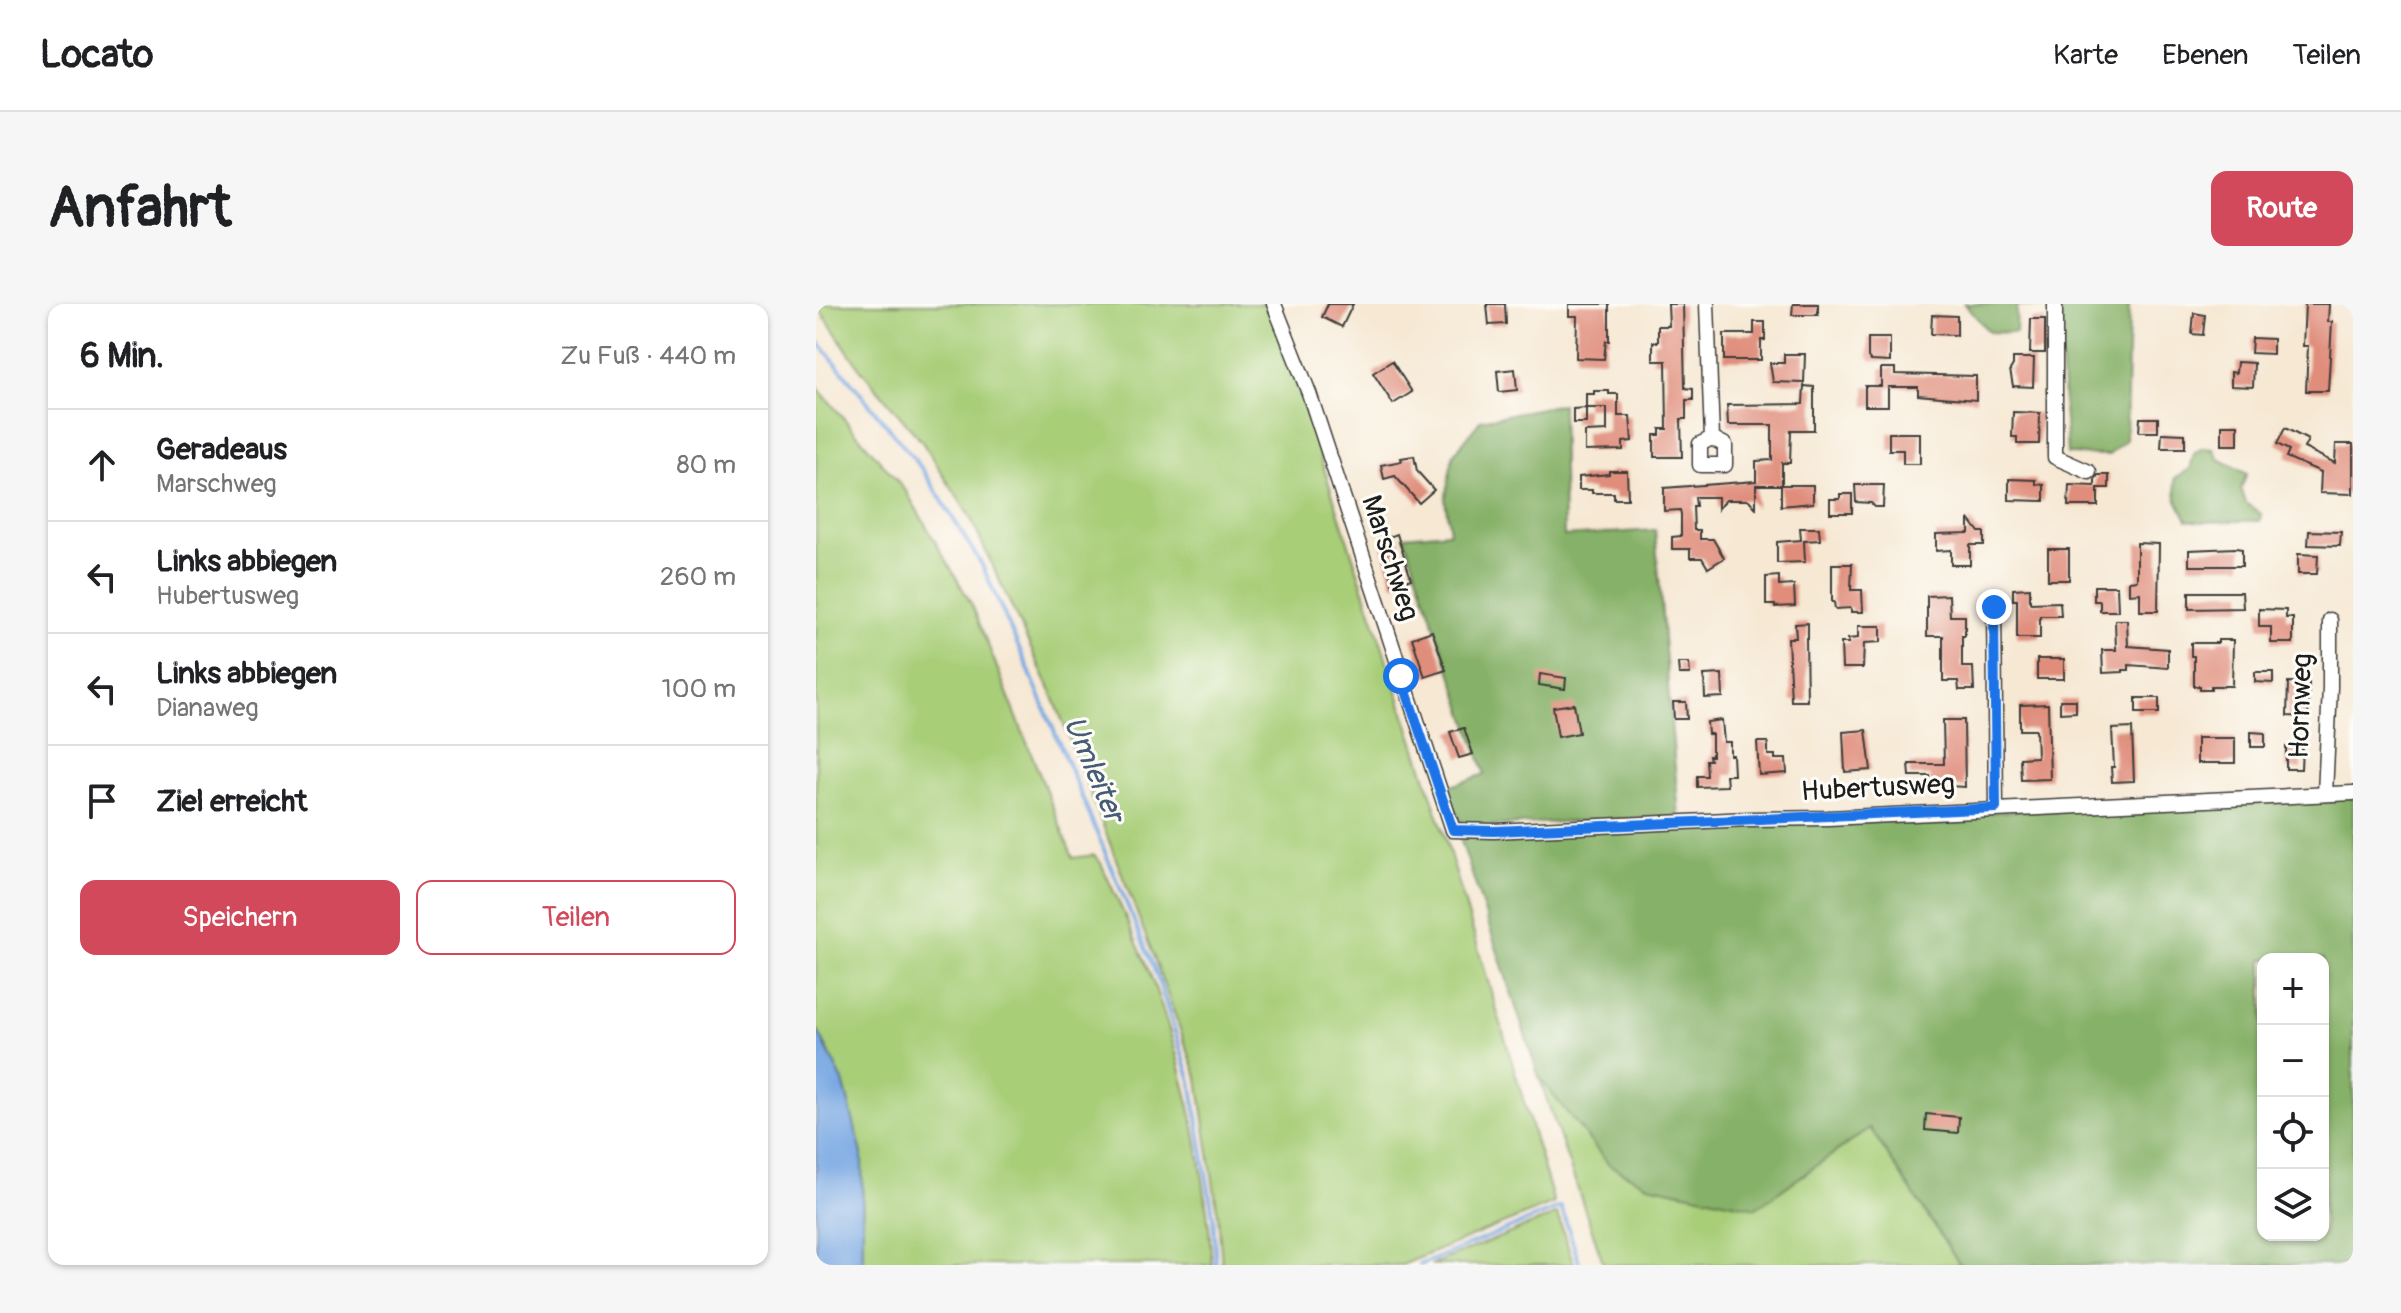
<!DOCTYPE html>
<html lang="de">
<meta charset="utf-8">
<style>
:root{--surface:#fff;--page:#f6f6f6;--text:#202124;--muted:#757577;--line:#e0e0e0;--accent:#d1495b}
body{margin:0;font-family:Pangolin,sans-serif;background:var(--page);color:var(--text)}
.controls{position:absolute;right:24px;bottom:24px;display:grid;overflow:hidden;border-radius:16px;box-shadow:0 2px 6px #0004}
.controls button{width:72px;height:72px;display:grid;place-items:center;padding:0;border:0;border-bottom:2px solid var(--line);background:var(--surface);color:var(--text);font:40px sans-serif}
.stop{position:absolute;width:24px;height:24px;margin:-18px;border:6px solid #1a73e8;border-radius:50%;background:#fff}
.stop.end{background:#1a73e8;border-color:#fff;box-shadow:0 2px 8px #0008}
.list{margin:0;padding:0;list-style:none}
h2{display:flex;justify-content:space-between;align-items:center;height:104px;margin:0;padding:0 32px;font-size:34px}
h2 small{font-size:26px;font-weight:400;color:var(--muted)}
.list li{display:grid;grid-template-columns:52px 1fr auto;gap:24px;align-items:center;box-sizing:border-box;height:112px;padding:0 32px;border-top:2px solid var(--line)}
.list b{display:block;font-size:30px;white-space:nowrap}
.list p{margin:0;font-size:26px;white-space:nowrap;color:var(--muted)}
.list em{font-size:26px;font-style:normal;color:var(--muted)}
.actions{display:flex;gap:16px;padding:24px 32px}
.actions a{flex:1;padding:18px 0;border:2px solid var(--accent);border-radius:16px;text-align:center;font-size:28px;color:var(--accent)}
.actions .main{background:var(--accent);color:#fff}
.icon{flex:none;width:44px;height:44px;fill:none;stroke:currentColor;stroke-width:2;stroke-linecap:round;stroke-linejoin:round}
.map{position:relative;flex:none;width:1537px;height:961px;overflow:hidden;border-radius:16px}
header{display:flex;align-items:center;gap:48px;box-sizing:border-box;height:112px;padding:0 40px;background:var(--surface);border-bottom:2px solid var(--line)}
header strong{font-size:38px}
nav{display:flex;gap:44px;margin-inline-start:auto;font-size:28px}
.intro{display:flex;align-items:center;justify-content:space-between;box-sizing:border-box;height:192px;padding:0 48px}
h1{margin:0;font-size:56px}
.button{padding:20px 36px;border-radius:16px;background:var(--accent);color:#fff;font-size:28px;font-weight:700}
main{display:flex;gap:48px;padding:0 48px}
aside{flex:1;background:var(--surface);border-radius:16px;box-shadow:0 2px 6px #0004}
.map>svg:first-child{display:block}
.green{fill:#a8ce78;stroke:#62754a;stroke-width:2}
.forest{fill:#86b168;stroke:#516642;stroke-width:2;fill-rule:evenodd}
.water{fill:#79a8e3;stroke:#4a6280;stroke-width:2}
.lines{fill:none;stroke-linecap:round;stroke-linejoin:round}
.stream{stroke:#79a8e3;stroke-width:4}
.building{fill:#e08d7c}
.minor-casing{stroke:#3d3b37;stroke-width:17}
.minor{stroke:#fff;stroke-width:14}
.route{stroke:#1a73e8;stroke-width:10}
.labels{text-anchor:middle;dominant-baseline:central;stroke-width:6;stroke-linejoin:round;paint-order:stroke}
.street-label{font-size:28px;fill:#1c1c1c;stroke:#fdfcf7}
.water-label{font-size:30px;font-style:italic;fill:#465b76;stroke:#fdfcf7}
</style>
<header>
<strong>Locato</strong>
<nav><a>Karte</a><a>Ebenen</a><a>Teilen</a></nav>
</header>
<div class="intro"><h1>Anfahrt</h1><a class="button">Route</a></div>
<main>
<aside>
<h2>6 Min.<small>Zu Fuß · 440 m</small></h2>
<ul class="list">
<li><svg class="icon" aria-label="ahead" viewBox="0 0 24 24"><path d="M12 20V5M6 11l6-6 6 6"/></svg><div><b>Geradeaus</b><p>Marschweg</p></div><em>80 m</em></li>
<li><svg class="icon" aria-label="left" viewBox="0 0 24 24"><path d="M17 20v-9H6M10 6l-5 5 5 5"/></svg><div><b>Links abbiegen</b><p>Hubertusweg</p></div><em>260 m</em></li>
<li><svg class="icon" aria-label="left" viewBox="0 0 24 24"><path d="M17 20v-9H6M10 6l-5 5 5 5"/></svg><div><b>Links abbiegen</b><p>Dianaweg</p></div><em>100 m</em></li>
<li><svg class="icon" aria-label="arrive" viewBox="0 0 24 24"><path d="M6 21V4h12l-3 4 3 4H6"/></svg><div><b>Ziel erreicht</b></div></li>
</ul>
<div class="actions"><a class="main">Speichern</a><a>Teilen</a></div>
</aside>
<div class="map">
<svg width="1537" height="961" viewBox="0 0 1537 961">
<rect width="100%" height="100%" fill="#fdfcf7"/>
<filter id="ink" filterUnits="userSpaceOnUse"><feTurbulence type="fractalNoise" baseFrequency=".0125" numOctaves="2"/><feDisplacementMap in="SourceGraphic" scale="16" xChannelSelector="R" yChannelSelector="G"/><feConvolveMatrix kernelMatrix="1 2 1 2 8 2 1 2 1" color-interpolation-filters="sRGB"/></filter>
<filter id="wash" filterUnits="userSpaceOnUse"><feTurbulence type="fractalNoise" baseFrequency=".006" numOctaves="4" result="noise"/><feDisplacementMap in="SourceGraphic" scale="32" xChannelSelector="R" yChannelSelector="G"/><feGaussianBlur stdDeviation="1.8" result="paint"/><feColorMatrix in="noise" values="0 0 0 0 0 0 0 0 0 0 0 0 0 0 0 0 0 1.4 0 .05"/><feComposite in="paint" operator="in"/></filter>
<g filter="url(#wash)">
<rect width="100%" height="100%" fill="#f6e8d3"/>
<g class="green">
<path d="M0,0H454L629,533L738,899L586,961H406L402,911L382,775L336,648L236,390L154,213L106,138L44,65Z"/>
<path d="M0,82L90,187L156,301L257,554L278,551L285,559C302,598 322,638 337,678C370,768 390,866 396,961H47L46,850L27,777L0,723Z"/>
<path d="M723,773L794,862L940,904L1054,824L1144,961H788Z"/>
<path d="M741,910L758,961H615Z"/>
</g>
<g class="forest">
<path d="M1149,0H1313L1310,136L1293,151L1251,150L1242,3L1201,2L1200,29L1173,28Z"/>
<path d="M746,100L748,232L839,226L863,512L647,523L629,484L669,470L588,232L634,228L629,196L637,151L665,116Z"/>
<path d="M1386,144L1398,145L1403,155L1431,170L1425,184L1430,199L1445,210L1444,217C1419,215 1396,221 1371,216L1361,196L1359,174L1374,165L1378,150Z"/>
<path d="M1537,493V961H1144L1054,824L940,904L832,881L794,862L723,773L643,531ZM1447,655H1507V931H1447Z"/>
</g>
<path class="water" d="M0,723L27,777L46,850L47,961H0Z"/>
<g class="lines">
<g class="stream">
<path d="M0,35L107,166L166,261L211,362L341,672L375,777L397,911L400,961"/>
<path d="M604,961L745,903L764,961"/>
</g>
</g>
<g id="blocks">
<g class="building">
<path d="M512,0H537L526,23L506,13Z"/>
<path d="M671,0H689L690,20L673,21Z"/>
<path d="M753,0H793V37H790L788,55L760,54L761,12H753Z"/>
<path d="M852,0H867L869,84L877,85V96H870V115H865L866,153H838V131H844V125H851L850,57H837V38H842V22H853Z"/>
<path d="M977,0H1002V11H976Z"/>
<path d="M1489,0H1513L1512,18H1516L1512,87H1490L1492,42H1487Z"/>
<path d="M1378,9L1389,11L1387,31L1376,30Z"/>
<path d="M1116,11L1141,12V31L1115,30Z"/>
<path d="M1215,15H1229V49H1214Z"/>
<path d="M938,18H949V36H945V56H908V30H938Z"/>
<path d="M1052,34H1074V58L1055,57L1052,53Z"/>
<path d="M1436,34L1457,35V50L1435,49Z"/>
<path d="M968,50H989L988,79L957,78L954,59H968Z"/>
<path d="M1197,54H1218L1217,83L1197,82L1194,66L1197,61Z"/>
<path d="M576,57L596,88L577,100L557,69Z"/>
<path d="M1421,58L1438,59L1437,83L1415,82V68L1420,69Z"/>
<path d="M1065,64H1079V70L1160,72V96L1102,91V83H1072V102H1049V82H1065Z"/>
<path d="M699,65L701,86L683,88L681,67Z"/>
<path d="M988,82L998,83V126H975L974,159H966V181H940V204L933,196H910L902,205V193H879L880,202H877L878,226H884V235H897L908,254L892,264L886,254H874V245H856V233L865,232V210L864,206L848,207V184L940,177V157L956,156V121H912L911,101L987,100Z"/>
<path d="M778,87H793V90H802V112H814L816,137L807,138V146L769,147V128L791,127V104H770V90H778Z"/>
<path d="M770,104V119H757V105Z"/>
<path d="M1197,108L1224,109L1223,140H1201V133H1196Z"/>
<path d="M1324,114H1342V128H1323Z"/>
<rect x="1406" y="121" width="16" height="20"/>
<path d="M1469,124L1492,136L1488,144L1519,159L1520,140H1537V190L1504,189L1505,168L1470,153L1473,146L1461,140Z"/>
<path d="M1073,129H1104V160H1087V146H1073Z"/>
<path d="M1346,129L1369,130V144H1345Z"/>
<path d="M598,152L601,167L618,186L603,199L579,172L568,175L565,161L586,157L585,154Z"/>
<path d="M793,167H811L812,195H798V189H776V186H763V173L793,170Z"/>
<path d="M1282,171H1293V184H1282V202H1252L1253,181L1279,182V176Z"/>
<path d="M1193,175L1220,176V180L1228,181V197L1193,196Z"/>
<path d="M965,181H997V199L965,202Z"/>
<path d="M1039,181H1068L1067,203H1059L1055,199L1040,198Z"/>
<path d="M1024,190H1036V209H1014V195H1024Z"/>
<path d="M1153,215L1163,228H1168V241H1154V261H1135V246L1120,247V230L1153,229Z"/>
<path d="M984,224H1003L1004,236L988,237L989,258L961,259V238L985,236Z"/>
<path d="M1493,227L1525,228L1524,242L1492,241Z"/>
<path d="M581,230L595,275L577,281L565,236Z"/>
<path d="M1321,239L1343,240L1342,307H1324V289L1313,290V277L1321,276Z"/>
<path d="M1420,244L1426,245V262H1373V246Z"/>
<rect x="1232" y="245" width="21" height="31"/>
<path d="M1482,250L1502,251L1501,270H1482Z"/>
<path d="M1016,260H1036L1035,286H1046L1047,308H1035V304L1019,305L1018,298H1016Z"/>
<path d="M963,272V282L978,281L979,302L959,303V301H950V273Z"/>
<path d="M1278,282H1301L1302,307H1284V297H1278Z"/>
<path d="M1214,284V299L1244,298L1245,312H1224V334H1201V296H1197V285Z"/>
<path d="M1373,288H1426L1427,304L1373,305Z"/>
<path d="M1133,291L1134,312H1149V332H1146V363H1157L1158,386H1143L1142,377H1127V332H1111V292Z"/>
<path d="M1443,305L1470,306V314H1477V339H1455V323H1443Z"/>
<path d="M1299,316H1311L1312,342L1352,345V364L1313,361V366H1307V368L1287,369L1286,346H1300Z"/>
<path d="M992,319V334H990L991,397H975L972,334H980L979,320Z"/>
<path d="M1042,322H1065V338L1048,339L1047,364H1026L1025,339H1033L1032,335L1042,334Z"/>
<path d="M616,327L630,366L609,373L596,334Z"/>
<path d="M1402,336H1417L1416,382H1395V386H1384V382H1378V352H1375V339H1402Z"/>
<rect x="1221" y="355" width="27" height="20"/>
<path d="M862,359H873L874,370H863Z"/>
<path d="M1439,368H1457V379L1439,378Z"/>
<path d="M724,370L750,374L749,385L723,381Z"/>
<path d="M906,370L907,393L889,394L888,371Z"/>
<path d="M1472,378L1493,379L1492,413L1471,412Z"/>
<rect x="1320" y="394" width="23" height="15"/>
<path d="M1244,396H1260V408L1244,409Z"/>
<path d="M857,398H870L871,415H858Z"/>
<path d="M758,400L763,429L742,433L737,403Z"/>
<path d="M1232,400L1234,475L1205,476L1204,454L1221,453L1220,426H1204V401Z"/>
<path d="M906,416L908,438H914V451H917L918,471H910L911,482L881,483V472H891L890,456H894L893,452H896V430H892L891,418Z"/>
<path d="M1127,416H1148L1149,483L1114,481V472H1094L1093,460H1128Z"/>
<path d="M648,424L657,450L643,454L634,428Z"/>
<path d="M1316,424L1318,477L1296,478L1295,463H1298L1296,425Z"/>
<path d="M1050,426L1055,466L1029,468L1027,428Z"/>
<path d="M1435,428L1449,429V443H1435Z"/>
<rect x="1381" y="434" width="38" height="25"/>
<path d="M941,438H952V451H959V455H970L971,469L943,471Z"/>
<path d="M1470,443L1486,444L1485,465H1470Z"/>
<path d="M1110,810L1143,813L1142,829L1109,826Z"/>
</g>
</g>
</g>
<g filter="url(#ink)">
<use href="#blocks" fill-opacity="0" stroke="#3d3b37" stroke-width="2"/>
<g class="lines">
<g class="minor-casing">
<g id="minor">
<path d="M458,0L493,89L637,526L678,527L932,515L1012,514L1537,489"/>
<path d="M891,0L896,134"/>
<path d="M1239,0V153L1273,168"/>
<path d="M896,134L909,141V161H884V140Z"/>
<path d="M1178,303L1180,504"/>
<path d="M1509,490L1514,383V316"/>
</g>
</g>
<use href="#minor" class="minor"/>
</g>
</g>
<g class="lines" filter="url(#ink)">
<path class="route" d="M585,372L637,526L678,527C846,519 1013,513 1180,504L1178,303"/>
</g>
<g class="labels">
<g class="street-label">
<text transform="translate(574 254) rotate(72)">Marschweg</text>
<text transform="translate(1485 402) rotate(-88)">Hornweg</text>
<text transform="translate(1062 484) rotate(-3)">Hubertusweg</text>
</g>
<g class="water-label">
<text transform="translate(278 465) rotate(67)">Umleiter</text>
</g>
</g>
</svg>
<div class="controls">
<button>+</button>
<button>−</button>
<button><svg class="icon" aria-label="locate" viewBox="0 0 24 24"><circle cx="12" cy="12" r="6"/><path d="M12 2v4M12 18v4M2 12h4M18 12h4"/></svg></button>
<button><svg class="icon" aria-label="layers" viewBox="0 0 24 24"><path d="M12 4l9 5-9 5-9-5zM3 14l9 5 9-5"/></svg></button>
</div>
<div class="stop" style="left:585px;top:372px"></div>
<div class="stop end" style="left:1178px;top:303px"></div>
</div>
</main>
